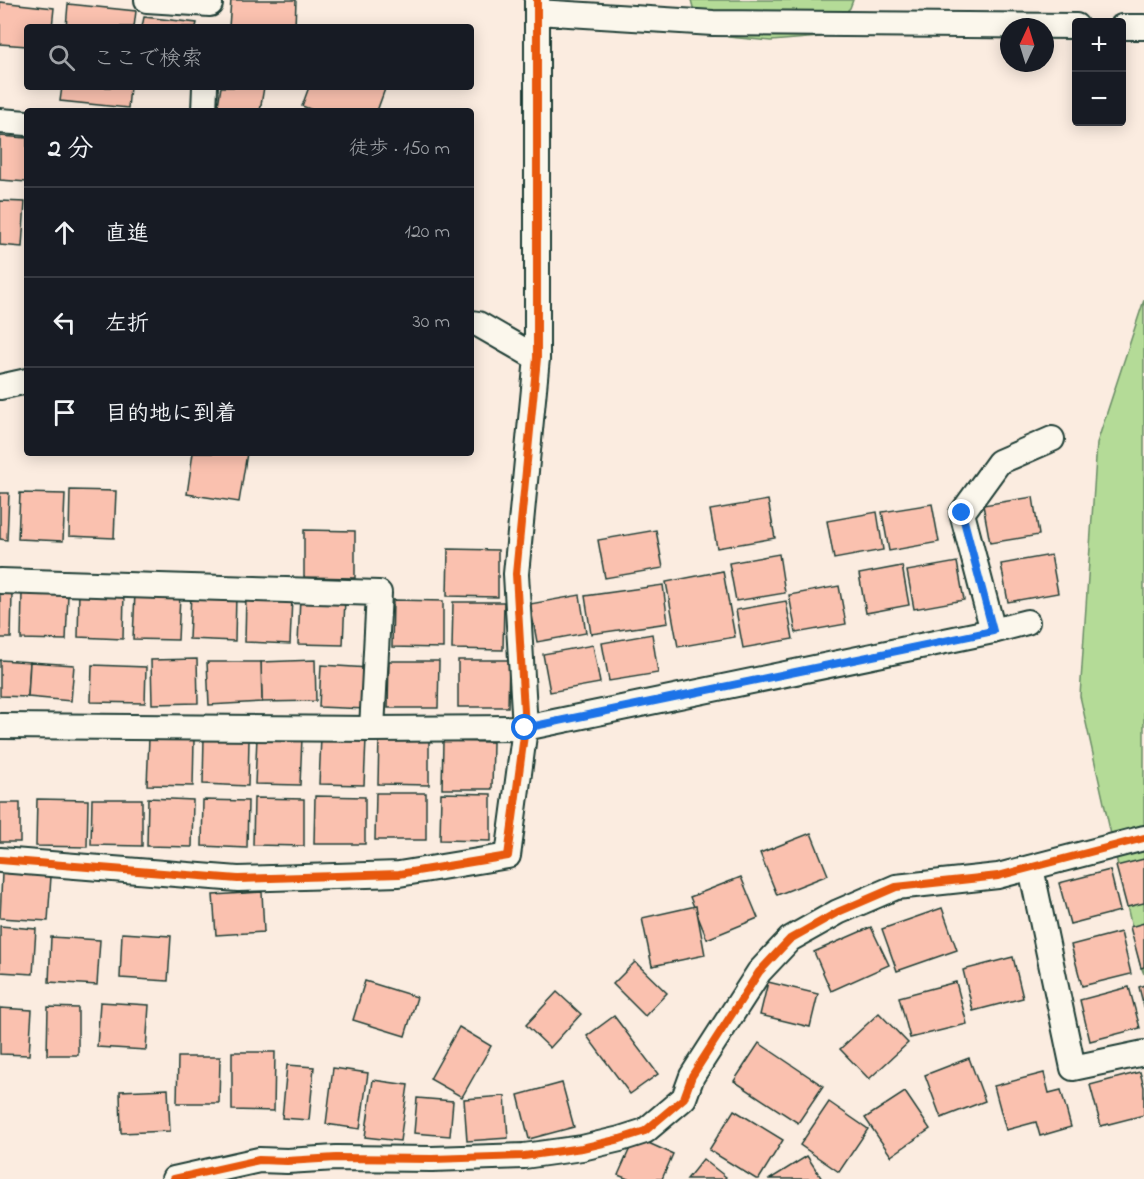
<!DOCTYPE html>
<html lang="ja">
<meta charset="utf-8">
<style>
:root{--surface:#171b24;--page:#20242c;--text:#f1f3f6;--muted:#9ea1a6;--line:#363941}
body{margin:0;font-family:"Indie Flower","Klee One",sans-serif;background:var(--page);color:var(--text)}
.controls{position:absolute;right:18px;top:18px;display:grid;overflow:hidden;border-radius:6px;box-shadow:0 3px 15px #0003}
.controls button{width:54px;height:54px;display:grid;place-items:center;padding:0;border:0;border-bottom:2px solid var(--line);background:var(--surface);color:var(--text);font:30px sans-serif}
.compass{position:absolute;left:1000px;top:18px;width:54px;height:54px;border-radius:50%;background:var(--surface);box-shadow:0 3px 15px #0003;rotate:4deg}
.stop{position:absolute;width:18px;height:18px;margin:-14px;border:4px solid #1a73e8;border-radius:50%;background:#fff}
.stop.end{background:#1a73e8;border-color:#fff;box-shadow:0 2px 6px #0008}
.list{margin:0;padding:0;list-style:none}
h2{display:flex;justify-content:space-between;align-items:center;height:78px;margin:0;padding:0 24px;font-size:26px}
h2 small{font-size:20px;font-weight:400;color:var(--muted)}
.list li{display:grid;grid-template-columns:39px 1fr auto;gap:18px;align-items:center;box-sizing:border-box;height:90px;padding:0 24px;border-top:2px solid var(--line)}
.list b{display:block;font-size:22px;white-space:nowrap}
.list em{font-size:20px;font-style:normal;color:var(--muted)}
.icon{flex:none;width:33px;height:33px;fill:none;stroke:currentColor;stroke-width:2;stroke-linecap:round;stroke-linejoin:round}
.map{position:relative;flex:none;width:1144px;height:1179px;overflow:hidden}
.search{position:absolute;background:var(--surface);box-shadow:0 3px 15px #0003;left:24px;top:24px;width:450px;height:66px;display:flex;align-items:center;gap:15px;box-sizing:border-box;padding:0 21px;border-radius:6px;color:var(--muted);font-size:22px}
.panel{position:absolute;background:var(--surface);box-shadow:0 3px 15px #0003;left:24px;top:108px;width:450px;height:348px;border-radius:6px}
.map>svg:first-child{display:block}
.green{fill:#b4db97;stroke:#6a8c66;stroke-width:1.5}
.building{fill:#fac1af;stroke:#1f3d34;stroke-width:1.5}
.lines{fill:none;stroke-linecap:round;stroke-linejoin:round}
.street-casing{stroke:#1f3d34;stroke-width:28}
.street{stroke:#fbf7ec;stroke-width:24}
.cycleway-casing{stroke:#fbf7ec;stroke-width:11}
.cycleway{stroke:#e8590c;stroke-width:8}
.route{stroke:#1a73e8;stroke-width:8}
</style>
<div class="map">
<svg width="1144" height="1179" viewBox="0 0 1144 1179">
<rect width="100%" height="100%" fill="#fbece0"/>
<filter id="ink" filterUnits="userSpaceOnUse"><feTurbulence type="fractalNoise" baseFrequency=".0167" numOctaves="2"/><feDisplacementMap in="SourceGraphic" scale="12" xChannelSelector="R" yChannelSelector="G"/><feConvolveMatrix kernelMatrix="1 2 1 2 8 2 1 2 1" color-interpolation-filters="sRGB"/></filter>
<g filter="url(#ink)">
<g class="green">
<path d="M691,0H853L850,8L820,37L771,41L728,37L694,11Z"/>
<path d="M1144,300V974L1140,964L1080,696L1097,443Z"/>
</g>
<g class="building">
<path d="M231,0H296L295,27H229Z"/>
<path d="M0,2L54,8L52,27H27V46L0,44Z"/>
<path d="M68,4L136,11L134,27H66Z"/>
<path d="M144,17L197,23L196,27H142Z"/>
<path d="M62,87H130L128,108L60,101Z"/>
<path d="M221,87H264L260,111H217Z"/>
<path d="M309,87H380L385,89L377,111H315L302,106Z"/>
<path d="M0,136L27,138V182L0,180Z"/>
<path d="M0,201L25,202L22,247L0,245Z"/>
<path d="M193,453H247L239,502L187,494Z"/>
<path d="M70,490L116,491L114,538L69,536Z"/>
<path d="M0,493H9L7,540L0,539Z"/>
<path d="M20,493L65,494L63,541L18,539Z"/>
<path d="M1033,497L1039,535L990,543L983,505Z"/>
<path d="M768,500L775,538L717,548L710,510Z"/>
<path d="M932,504L939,542L889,551L882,512Z"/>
<path d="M877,512L883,550L834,559L827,521Z"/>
<path d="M304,530L355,531V578L304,577Z"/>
<path d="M656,530L663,568L605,578L598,540Z"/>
<path d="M448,549L498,550V597L447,596Z"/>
<path d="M779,554L785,593L736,601L729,563Z"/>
<path d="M1051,555L1058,593L1008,602L1001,564Z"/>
<path d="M957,562L964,600L914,609L907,571Z"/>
<path d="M902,566L909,605L866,613L859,574Z"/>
<path d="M723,571L735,637L678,647L666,582Z"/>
<path d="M663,585L668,623L591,634L585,596Z"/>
<path d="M839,586L846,624L796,633L789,595Z"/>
<path d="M79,590L124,592L123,639L78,637Z"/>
<path d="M0,591L12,592L11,638H0Z"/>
<path d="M22,592L68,594L66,640L21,639Z"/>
<path d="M135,592L180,594L178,640L133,639Z"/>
<path d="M191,593L236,594L235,641L189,639Z"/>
<path d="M580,595L586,633L537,642L530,604Z"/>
<path d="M246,596L292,597L290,644L245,642Z"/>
<path d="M300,597L345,599L343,645L298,644Z"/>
<path d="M393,600L443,601V648L392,647Z"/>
<path d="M786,601L793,639L743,648L736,610Z"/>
<path d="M453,602H504L503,650L452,649Z"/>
<path d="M652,634L658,673L609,681L602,643Z"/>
<path d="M593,645L600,683L550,692L543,654Z"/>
<path d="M197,659L198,703L152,704L151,660Z"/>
<path d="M0,660L30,662L28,697L0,696Z"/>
<path d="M315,660L316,701L262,702L261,662Z"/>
<path d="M458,660H509L508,707H458Z"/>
<path d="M389,661H439L438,708H388Z"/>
<path d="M30,662L74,665L71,701L28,697Z"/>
<path d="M207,662H261L262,702L209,705Z"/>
<path d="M92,665L146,667L145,703L91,702Z"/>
<path d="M321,665L369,668L367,709L319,707Z"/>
<path d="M204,737L249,739L248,786L203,784Z"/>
<path d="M257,737L302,738L300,785L255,784Z"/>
<path d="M321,737L366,739L364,785L319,784Z"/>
<path d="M379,737L429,738V785L378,784Z"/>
<path d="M149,738L194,740L193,786L147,785Z"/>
<path d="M443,741L493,742L492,789H442Z"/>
<path d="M376,793H426V840H375Z"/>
<path d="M441,793L491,794V841L440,840Z"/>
<path d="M315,796L365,797V844H314Z"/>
<path d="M148,798L193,800L192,847L147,846Z"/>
<path d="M254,798L304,799V846L253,845Z"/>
<path d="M37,799L88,800L87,847L36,846Z"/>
<path d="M92,799H142V846L91,845Z"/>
<path d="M203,800L248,801L247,848L202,846Z"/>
<rect x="0" y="803" width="20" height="39"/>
<path d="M811,833L828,875L777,895L760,853Z"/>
<path d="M1144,859V903L1127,907L1116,866Z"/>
<path d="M1110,870L1120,911L1070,924L1059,883Z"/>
<path d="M2,873L51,876L48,921L0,918Z"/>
<path d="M741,877L758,918L707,939L690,897Z"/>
<path d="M262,892L264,932L216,935L213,895Z"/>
<path d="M696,906L705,955L652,966L642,918Z"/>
<path d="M942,908L957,950L897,971L882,929Z"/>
<path d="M1144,923V967L1141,968L1130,927Z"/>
<path d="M0,926L36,929L33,974L0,972Z"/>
<path d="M871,927L889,965L831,991L814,952Z"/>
<path d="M1121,932L1131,974L1082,986L1071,945Z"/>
<path d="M122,933L171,936L168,981L120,978Z"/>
<path d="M51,937L100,940L97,985L49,982Z"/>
<path d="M1013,957L1023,998L973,1011L963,970Z"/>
<path d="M635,962L667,993L645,1016L613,984Z"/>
<path d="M365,981L417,997L405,1036L353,1020Z"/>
<path d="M768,982L818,994L810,1027L760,1015Z"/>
<path d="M956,982L967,1024L910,1038L899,997Z"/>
<path d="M1144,985V1007L1139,987Z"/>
<path d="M1129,987L1140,1028L1090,1041L1080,1000Z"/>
<path d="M557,992L581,1014L550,1048L526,1025Z"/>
<path d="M100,1002L149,1005L146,1050L97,1047Z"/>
<path d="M48,1007L78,1008V1055H47Z"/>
<path d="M0,1008L32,1010L29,1055L0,1054Z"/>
<path d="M879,1013L908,1043L869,1079L840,1049Z"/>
<path d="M614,1016L658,1074L630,1094L587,1036Z"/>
<path d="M459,1027L491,1046L462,1097L430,1079Z"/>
<path d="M759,1043L823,1086L798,1123L734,1081Z"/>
<path d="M232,1052H275L274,1111L232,1110Z"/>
<path d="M178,1057H220L219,1103H177Z"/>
<path d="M969,1058L985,1101L941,1118L925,1075Z"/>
<path d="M287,1065L314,1067L309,1120L282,1118Z"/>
<path d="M333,1068L368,1073L360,1129L326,1124Z"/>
<path d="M1140,1072L1144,1087V1115L1101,1126L1090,1085Z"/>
<path d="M1044,1073L1049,1093L1061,1090L1071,1127L1040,1136L1036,1122L1006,1130L994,1086Z"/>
<path d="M373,1080L408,1085L400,1141L365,1137Z"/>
<path d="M562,1083L574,1127L529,1139L518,1095Z"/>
<path d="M168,1089L170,1131L121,1133L120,1091Z"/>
<path d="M905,1092L930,1129L891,1156L865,1118Z"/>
<path d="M505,1096L508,1138L467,1141L464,1099Z"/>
<path d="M417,1098L453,1101L450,1136L414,1133Z"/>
<path d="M829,1102L868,1129L839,1172L800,1145Z"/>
<path d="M734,1110L783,1140L759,1179H756L709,1150Z"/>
<path d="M635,1137L673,1154L662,1179H628L618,1175Z"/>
<path d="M807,1156L822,1179H770Z"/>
<path d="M703,1159L726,1177L724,1179H687Z"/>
</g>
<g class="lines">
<g class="street-casing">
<g id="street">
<path d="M147,0L210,4"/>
<path d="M537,12L713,23L1076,26"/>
<path d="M1122,27H1144"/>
<path d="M204,111L205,87"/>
<path d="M0,121L27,123"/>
<path d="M471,323L478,324L537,358"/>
<path d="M0,387L27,381"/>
<path d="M0,581L379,593L372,729"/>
<path d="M993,631L962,513L999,462L1052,439"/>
<path d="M0,726L372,729L525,728L993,631L1027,622"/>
<path d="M0,860L238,879L399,874L508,856L525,728L516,574L537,358V0"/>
<path d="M1031,868L1073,1068L1144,1053"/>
<path d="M174,1179L259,1160L287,1161L336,1158L432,1159L524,1156L582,1148L620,1139L645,1131L684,1098L692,1076L759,972L790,939L838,912L896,887L998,876L1144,838"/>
</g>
</g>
<use href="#street" class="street"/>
<g class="cycleway-casing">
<g id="cycleway">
<path d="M0,860L238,879L399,874L508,856L525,728L516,574L537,358V0"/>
<path d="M174,1179L259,1160L287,1161L336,1158L432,1159L524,1156L582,1148L620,1139L645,1131L684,1098L692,1076L759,972L790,939L838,912L896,887L998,876L1144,838"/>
</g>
</g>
<use href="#cycleway" class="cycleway"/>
</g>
</g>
<g class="lines" filter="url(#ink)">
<path class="route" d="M525,728L993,631L962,513"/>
</g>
</svg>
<div class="controls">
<button>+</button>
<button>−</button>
</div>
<svg class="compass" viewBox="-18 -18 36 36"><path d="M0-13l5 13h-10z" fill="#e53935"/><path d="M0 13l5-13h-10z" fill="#9ea1a6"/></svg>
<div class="stop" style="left:525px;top:728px"></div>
<div class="stop end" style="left:962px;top:513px"></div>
<div class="search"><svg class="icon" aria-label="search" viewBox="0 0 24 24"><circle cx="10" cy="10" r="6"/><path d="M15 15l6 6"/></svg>ここで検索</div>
<section class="panel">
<h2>2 分<small>徒歩 · 150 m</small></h2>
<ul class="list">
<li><svg class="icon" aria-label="ahead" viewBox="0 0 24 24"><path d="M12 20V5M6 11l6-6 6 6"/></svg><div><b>直進</b></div><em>120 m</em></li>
<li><svg class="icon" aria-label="left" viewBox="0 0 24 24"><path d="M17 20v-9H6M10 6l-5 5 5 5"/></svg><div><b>左折</b></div><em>30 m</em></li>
<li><svg class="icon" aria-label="arrive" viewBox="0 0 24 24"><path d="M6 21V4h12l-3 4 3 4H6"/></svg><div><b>目的地に到着</b></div></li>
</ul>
</section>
</div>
